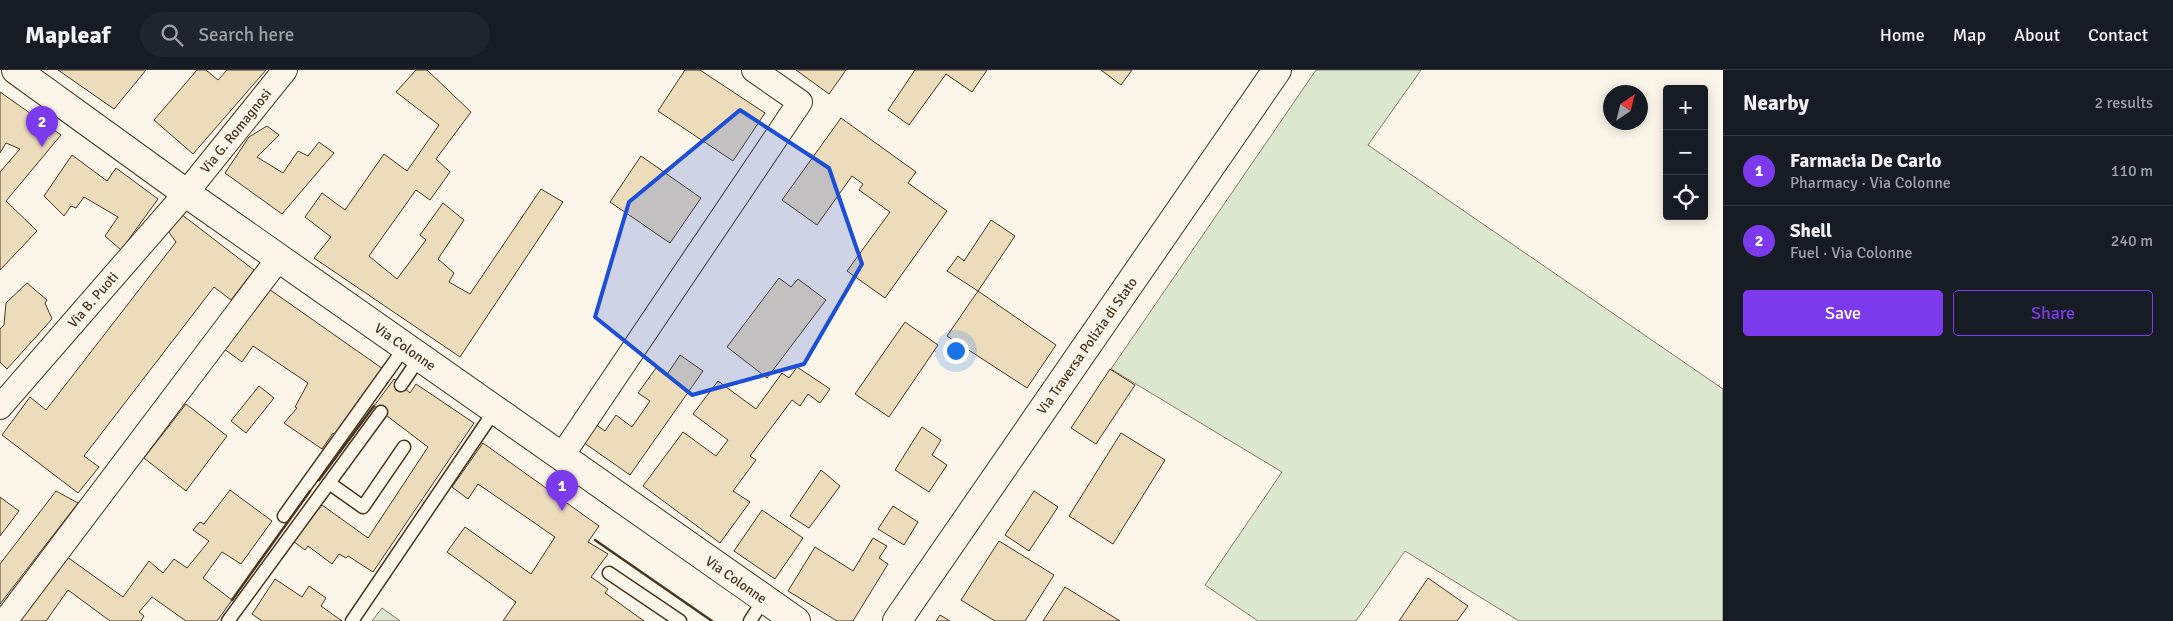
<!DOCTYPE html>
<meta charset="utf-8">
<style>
:root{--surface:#171b24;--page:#20242c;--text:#f1f3f6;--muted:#9ea1a6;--line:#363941;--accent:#7c3aed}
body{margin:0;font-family:Signika,sans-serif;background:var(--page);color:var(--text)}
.controls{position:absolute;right:15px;top:15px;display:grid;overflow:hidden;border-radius:5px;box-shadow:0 2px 12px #0003}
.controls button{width:45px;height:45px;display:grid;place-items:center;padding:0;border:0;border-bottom:1px solid var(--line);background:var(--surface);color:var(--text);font:25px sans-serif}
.compass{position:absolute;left:1603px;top:15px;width:45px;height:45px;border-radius:50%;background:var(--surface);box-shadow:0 2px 12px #0003;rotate:35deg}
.you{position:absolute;left:955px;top:280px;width:18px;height:18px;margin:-12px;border:4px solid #fff;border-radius:50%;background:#1a73e8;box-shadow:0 0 0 8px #1a73e833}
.badge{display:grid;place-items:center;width:32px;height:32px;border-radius:50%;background:var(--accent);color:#fff;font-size:16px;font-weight:700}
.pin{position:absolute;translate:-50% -41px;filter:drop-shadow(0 1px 2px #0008)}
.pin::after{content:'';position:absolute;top:26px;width:18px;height:15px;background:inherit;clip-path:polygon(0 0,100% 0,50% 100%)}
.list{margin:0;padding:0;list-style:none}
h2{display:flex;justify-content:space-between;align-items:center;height:65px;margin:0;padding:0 20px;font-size:21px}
h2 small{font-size:16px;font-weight:400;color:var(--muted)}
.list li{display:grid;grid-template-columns:32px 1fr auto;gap:15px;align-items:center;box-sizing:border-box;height:70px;padding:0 20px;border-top:1px solid var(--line)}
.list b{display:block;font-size:19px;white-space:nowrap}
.list p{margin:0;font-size:16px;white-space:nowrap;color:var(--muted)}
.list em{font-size:16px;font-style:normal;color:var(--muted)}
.actions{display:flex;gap:10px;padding:15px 20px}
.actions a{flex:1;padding:11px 0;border:1px solid var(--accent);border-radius:5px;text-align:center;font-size:18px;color:var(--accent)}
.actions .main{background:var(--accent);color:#fff}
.icon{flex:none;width:28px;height:28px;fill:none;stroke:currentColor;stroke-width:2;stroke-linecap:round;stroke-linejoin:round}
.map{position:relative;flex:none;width:1723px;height:551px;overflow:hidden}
header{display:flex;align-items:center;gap:30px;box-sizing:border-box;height:70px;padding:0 25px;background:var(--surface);border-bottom:1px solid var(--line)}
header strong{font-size:24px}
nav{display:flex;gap:28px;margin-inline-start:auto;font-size:18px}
.search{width:350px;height:45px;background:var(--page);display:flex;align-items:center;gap:12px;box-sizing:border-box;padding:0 18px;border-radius:28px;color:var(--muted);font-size:19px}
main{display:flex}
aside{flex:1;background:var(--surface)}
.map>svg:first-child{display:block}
.green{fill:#dce7d0;stroke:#887966}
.building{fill:#ecdcbc;stroke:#4a3520}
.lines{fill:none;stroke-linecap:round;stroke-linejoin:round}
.lane-casing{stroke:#4a3520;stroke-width:15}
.street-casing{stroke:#4a3520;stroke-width:26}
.secondary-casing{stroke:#4a3520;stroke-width:30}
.lane{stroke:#fbf6e9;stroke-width:12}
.street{stroke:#fbf6e9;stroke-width:24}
.secondary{stroke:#fbf6e9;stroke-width:28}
.wall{stroke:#4a3520;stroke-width:2.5}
.marked{fill:#1d4ed8;fill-opacity:0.2;stroke:#1d4ed8;stroke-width:4;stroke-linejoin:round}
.labels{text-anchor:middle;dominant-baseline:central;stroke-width:4;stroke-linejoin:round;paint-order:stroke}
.street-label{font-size:14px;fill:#4a3520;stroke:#fbf6e9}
</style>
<header>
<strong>Mapleaf</strong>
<div class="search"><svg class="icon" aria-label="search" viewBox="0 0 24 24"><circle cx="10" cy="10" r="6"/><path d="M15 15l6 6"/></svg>Search here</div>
<nav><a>Home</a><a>Map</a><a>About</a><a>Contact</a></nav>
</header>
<main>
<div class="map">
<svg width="1723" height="551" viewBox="0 0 1723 551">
<rect width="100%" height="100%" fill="#fbf6e9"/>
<g class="green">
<path d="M1316,0H1421L1368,75L1723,319V551H1519L1405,481L1356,551H1258L1205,515L1282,402L1111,299Z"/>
<path d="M382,538L400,551H372Z"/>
</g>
<g class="building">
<path d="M58,0H146L114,39Z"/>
<path d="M197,0H206L218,10L227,0H266L193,84L154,50Z"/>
<path d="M416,0H427L471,42L436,89L450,102L430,130L416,120L369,186L397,209L426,170L420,165L443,133L464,150L438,189L454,203L449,212L470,224L541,119L563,132L460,287L314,188L331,167L305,147L322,123L345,140L384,84L407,101L439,55L396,22Z"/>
<path d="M685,0H700L765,43L733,91L658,41Z"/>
<path d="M796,0H846L829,24Z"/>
<path d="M915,0H987L972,22L946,4L909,55L888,40Z"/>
<path d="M1101,0H1132L1121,15Z"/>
<path d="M0,22L61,65L6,131L37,161L0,200V102L20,79L6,73L0,83Z"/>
<path d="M841,48L916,102L908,113L947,141L885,228L847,201L890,142L859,120L863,114L852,106L817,155L782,130Z"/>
<path d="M267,56L279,65L257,87L283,103L298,81L308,86L319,72L334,83L282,144L225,103L249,67Z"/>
<path d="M72,85L107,111L116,98L158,129L121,180L105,166L118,147L84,127L76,138L71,136L64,146L44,126Z"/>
<path d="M641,86L701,128L670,173L610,132Z"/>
<path d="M181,144L254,200L231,230L214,217L84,386L99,397L78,423L2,365L30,327L46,340L176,172L168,161Z"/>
<path d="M991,150L1015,166L978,221L947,201L958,186L964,191Z"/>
<path d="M779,208L791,217L798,209L826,230L767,308L727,277Z"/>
<path d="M27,213L47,230L45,233L52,249L7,299L0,292V259L4,255L6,233Z"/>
<path d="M266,217L383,299L336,366L333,363L322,379L284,353L297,338L295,337L308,313L253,276L242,292L220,276Z"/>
<path d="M978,221L1056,275L1027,318L947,266Z"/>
<path d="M905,252L938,275L889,347L855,324Z"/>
<path d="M680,285L703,301L630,405L580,370L592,352L605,361L616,345L632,357L650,331L638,323L656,298L666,306Z"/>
<path d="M797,297L830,319L820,333L808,324L800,336L792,330L750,386L756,390L733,421L750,432L720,473L643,416L683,362L716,386L728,370L693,344L718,311L756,339L782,303L789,308Z"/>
<path d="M1110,299L1135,315L1096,374L1071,358Z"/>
<path d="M394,309L410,323L416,314L474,353L373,502L348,486L346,488L339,484L332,494L308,476L305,480L293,471L316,438L319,439L322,435L368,468L428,377L374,336Z"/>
<path d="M259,316L274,328L246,363L231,351Z"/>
<path d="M186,334L227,366L186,421L144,388Z"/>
<path d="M922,357L941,370L932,385L947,395L929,422L895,400Z"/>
<path d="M1121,363L1165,390L1113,474L1069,446Z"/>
<path d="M483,373L599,456L588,472L608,484L591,507L608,519L605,523L644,551H503L516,532L447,482L465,457L531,504L555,467L478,414L468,429L452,417Z"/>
<path d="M821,400L840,416L809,458L790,446Z"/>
<path d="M230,420L272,451L241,494L222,482L203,508L232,530L217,551H186L152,527L139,542L144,546L141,551H110L68,520L46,551H15L63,484L123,527L149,491L163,503L174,489L187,498L209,471L193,460L200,452L204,454Z"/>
<path d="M56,421L78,433L0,534V494Z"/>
<path d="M1034,421L1058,437L1029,481L1005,465Z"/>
<path d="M0,427L19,441L0,466Z"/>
<path d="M893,436L918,452L904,475L878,459Z"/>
<path d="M762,440L803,468L775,509L734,481Z"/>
<path d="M873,468L887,476L879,488L888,494L853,551H837L788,521L815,477L853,501Z"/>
<path d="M999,471L1054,505L1025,551H995L961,530Z"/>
<path d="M1428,508L1468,536L1457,551H1399Z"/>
<path d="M275,509L302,527L309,516L326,528L321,536L342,551H262L252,544Z"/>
<path d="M1065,517L1120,551H1043Z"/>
<path d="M940,545L950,551H936Z"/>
</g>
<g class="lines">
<g class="lane-casing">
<g id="lane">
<path d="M401,315L420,287"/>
<path d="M329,413L363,437L404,377"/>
<path d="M284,446L405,277"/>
<path d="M609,503L680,551"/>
<path d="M228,551L381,342"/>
<path d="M352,551L495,340"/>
<path d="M750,551L764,529"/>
</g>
</g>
<g class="street-casing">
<g id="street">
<path d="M0,337L186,123L285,0"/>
<path d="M561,387L800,32L754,0"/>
<path d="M5,551L279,188"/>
</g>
</g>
<g class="secondary-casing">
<g id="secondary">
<path d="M16,0L186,123L796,551"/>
<path d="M897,551L1277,0"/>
</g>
</g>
<use href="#lane" class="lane"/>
<use href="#street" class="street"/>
<use href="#secondary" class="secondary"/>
<g class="wall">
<path d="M319,410L374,336"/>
<path d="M595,470L712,551"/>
<path d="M232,530L310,421"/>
</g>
</g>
<path class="marked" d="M740,40L829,98L862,194L804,294L692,325L595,247L629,132Z"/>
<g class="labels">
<g class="street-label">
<text transform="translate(236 61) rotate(-51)">Via G. Romagnosi</text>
<text transform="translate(93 230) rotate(-49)">Via B. Puoti</text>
<text transform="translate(1087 276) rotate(-55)">Via Traversa Polizia di Stato</text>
<text transform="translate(405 277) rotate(35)">Via Colonne</text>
<text transform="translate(736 510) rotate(35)">Via Colonne</text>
</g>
</g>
</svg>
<div class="controls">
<button>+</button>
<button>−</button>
<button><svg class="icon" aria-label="locate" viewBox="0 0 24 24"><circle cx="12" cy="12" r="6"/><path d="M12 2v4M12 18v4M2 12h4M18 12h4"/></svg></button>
</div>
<svg class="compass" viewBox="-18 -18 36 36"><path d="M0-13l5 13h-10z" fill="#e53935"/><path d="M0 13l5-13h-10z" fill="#9ea1a6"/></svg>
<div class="you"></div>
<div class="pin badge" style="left:562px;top:441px">1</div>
<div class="pin badge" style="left:42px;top:77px">2</div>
</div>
<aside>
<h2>Nearby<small>2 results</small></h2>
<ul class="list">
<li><span class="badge">1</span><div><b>Farmacia De Carlo</b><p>Pharmacy · Via Colonne</p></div><em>110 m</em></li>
<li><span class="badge">2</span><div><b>Shell</b><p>Fuel · Via Colonne</p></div><em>240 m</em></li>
</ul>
<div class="actions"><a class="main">Save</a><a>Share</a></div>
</aside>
</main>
